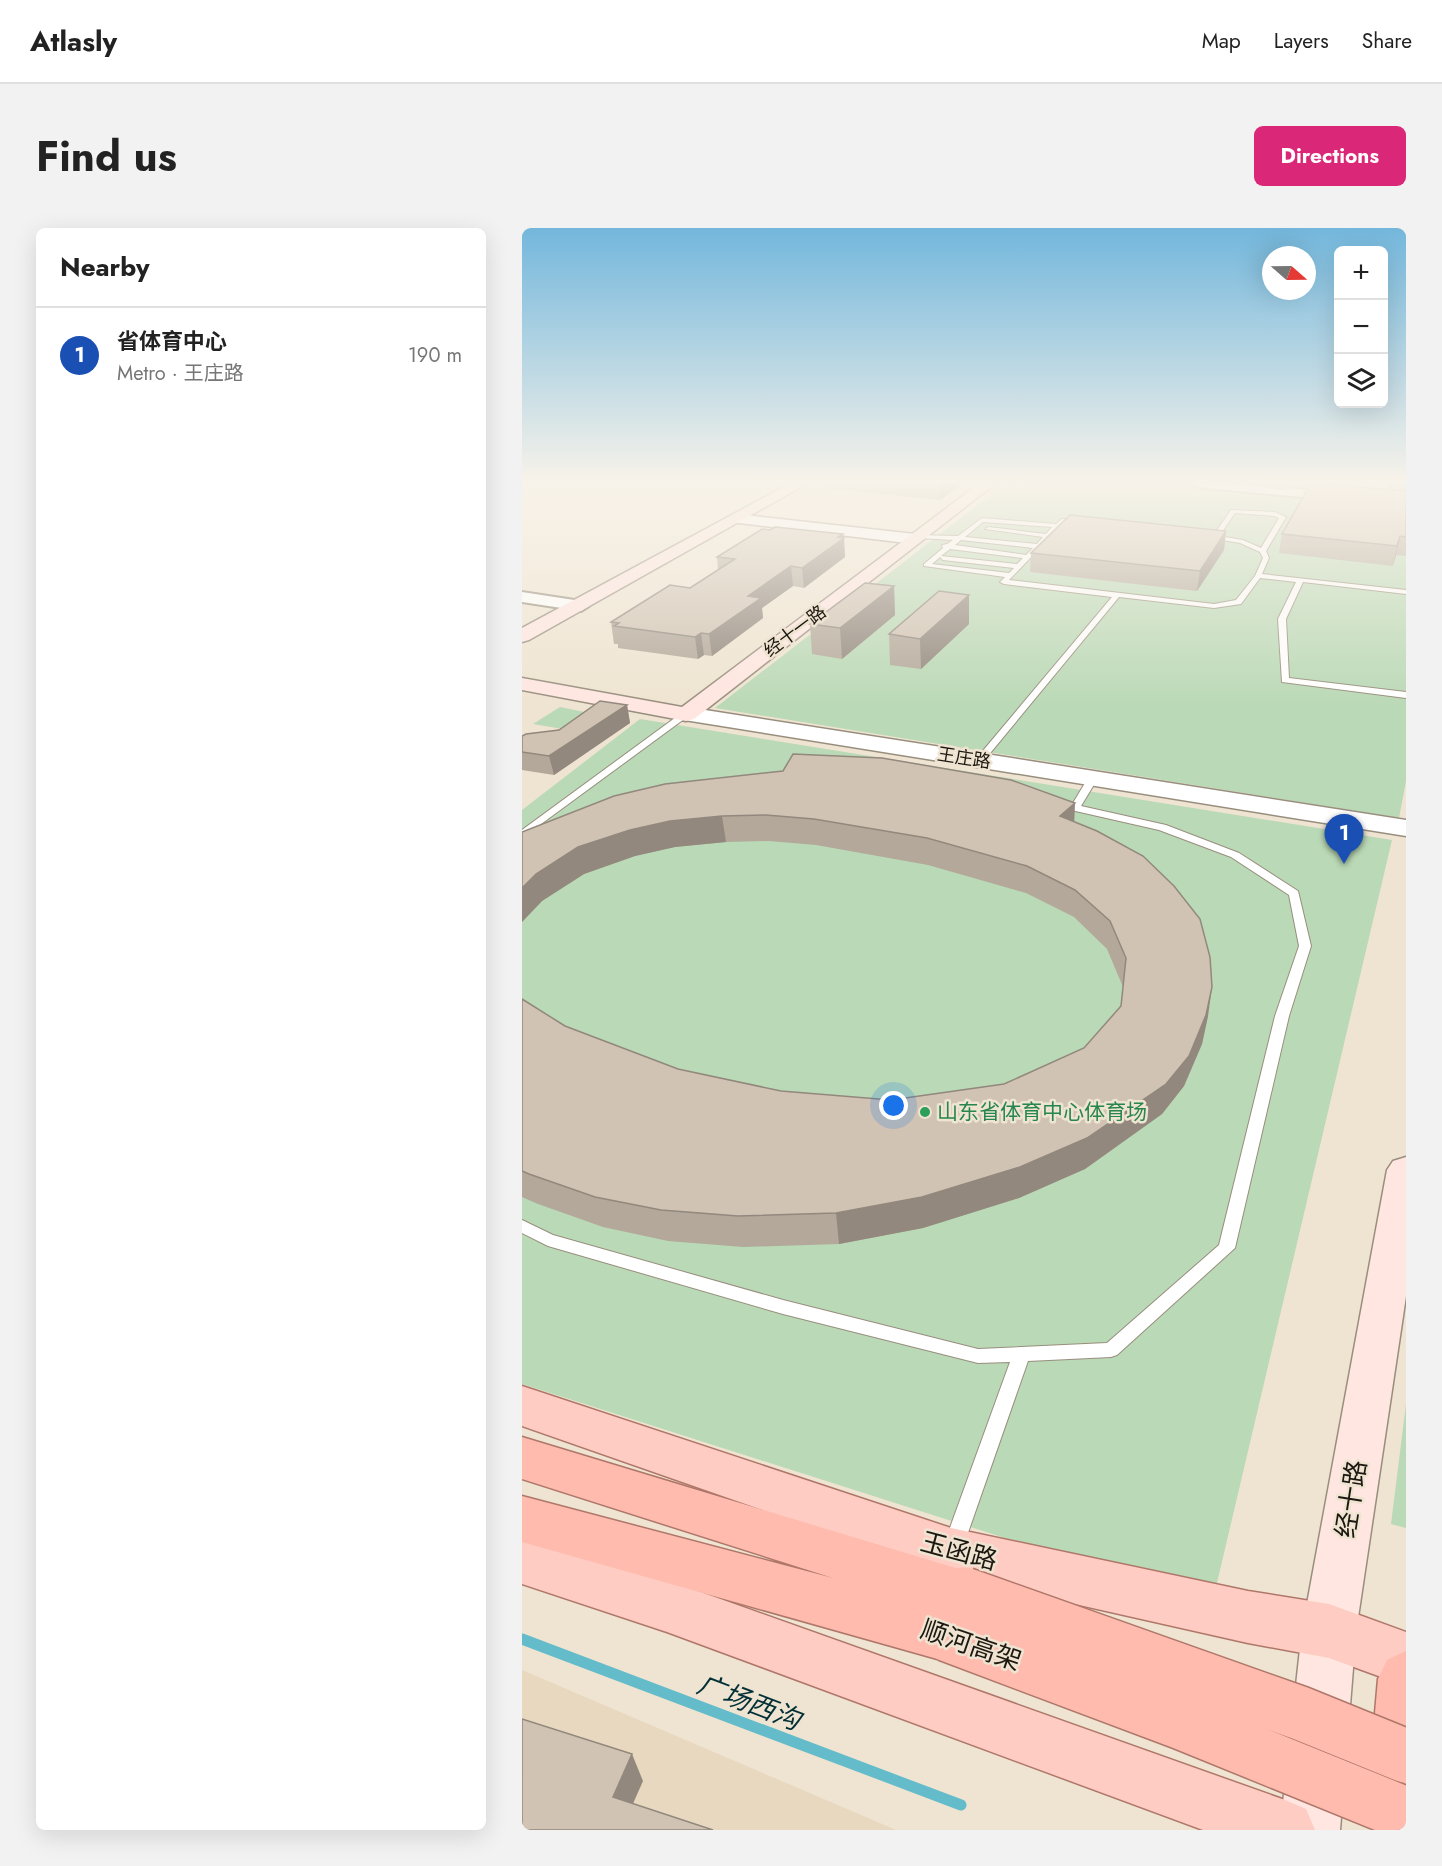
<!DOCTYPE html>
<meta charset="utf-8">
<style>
:root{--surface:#fff;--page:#f2f2f2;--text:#222;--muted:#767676;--line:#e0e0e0;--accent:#db2777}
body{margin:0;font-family:Jost,"Noto Sans SC",sans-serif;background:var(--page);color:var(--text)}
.controls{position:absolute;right:18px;top:18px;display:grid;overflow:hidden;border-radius:9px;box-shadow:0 6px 24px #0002}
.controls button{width:54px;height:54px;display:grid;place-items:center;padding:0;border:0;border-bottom:2px solid var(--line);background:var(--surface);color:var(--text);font:30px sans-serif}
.compass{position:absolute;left:740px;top:18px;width:54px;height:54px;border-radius:50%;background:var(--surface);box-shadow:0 6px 24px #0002;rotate:110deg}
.you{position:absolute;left:372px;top:878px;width:21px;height:21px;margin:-15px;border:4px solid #fff;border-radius:50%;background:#1a73e8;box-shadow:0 0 0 9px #1a73e833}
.badge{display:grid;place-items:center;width:39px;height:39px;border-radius:50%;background:var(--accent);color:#fff;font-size:20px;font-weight:700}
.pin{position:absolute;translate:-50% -50px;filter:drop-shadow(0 2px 3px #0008)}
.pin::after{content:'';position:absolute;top:32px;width:21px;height:18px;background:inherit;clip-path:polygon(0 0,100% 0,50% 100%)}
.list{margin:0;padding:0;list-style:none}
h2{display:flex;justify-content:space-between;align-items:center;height:78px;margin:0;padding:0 24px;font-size:26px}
h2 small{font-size:20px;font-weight:400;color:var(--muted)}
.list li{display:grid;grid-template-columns:39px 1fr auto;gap:18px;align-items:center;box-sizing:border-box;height:96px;padding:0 24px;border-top:2px solid var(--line)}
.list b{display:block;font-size:22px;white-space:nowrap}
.list p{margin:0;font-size:20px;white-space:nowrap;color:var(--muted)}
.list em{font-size:20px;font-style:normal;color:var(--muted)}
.icon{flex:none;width:33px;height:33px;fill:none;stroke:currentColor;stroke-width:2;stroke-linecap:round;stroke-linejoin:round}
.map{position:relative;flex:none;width:884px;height:1602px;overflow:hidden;border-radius:9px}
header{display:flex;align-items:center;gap:36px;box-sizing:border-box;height:84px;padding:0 30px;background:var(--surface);border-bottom:2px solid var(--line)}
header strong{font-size:28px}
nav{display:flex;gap:33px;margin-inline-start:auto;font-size:21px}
.intro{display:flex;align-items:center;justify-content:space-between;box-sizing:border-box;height:144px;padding:0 36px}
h1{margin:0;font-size:42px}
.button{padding:15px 27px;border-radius:9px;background:var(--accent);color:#fff;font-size:21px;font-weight:700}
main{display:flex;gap:36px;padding:0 36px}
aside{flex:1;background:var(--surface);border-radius:9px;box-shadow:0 6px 24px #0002}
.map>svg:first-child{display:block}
.built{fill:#e7d8bf}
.green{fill:#bad9b6}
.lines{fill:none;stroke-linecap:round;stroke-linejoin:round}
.stream{stroke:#64bcca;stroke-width:11}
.service-casing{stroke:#988e7e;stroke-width:2}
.minor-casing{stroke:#988e7e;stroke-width:4}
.tertiary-casing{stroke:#988e7e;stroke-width:3}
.secondary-casing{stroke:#988e7e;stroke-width:3}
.primary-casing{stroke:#af776a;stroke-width:3}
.trunk-casing{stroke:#af776a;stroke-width:3}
.service{fill:#fff;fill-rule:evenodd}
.minor{fill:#fff;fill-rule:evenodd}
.tertiary{fill:#fff;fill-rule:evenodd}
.secondary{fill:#ffe6e1;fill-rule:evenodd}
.primary{fill:#feccc2;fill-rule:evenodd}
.trunk{fill:#febbae;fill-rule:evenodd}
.trunk-bridge-casing{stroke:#af776a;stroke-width:56;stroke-linecap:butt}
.trunk-bridge{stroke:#febbae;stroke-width:53}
.wall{fill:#b3a89a}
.shaded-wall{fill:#92887d}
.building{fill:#d0c3b3;stroke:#92887d;stroke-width:1.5}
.leisure-dot{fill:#2e9e5b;stroke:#efe4d1;stroke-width:2}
.labels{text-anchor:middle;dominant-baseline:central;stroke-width:5;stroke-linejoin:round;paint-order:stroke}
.far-street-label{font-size:18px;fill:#1c1811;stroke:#efe4d1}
.leisure-label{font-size:21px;fill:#27864d;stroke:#efe4d1;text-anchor:start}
.near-street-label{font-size:26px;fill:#1c1811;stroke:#efe4d1}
.near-water-label{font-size:27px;font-style:italic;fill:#033036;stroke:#efe4d1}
</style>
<header>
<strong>Atlasly</strong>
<nav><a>Map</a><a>Layers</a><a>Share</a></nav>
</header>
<div class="intro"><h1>Find us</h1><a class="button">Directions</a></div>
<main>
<aside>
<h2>Nearby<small></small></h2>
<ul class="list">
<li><span class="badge" style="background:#1a4fb4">1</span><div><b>省体育中心</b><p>Metro · 王庄路</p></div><em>190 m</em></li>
</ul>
</aside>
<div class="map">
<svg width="884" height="1602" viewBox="0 0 884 1602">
<rect width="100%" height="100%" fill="#efe4d1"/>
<path class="built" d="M0,1442L374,1602H0Z"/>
<g class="green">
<path d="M484,255H641L884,278V553L877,590L193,480Z"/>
<path d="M38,479L82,488L58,504L11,496Z"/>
<path d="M118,491L870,612L690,1376L0,1156V582Z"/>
<path d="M884,1176V1300L869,1296Z"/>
</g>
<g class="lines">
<path class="stream" d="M0,1411L439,1577"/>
<g class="service-casing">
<g id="service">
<path d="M709,282L753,284L764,289L744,323L747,330L740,346L884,362V366L781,354L764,391L767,450L884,464V470L760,454L756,391L774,354L738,350L719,376L692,380L597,369L460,535H454V531L590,369L482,356L478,354L483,349L402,338V336L421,320L420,317L425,316L431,312L397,310L395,307L436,308L460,290L534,296L540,291L560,294L562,297L542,295L487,352L692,376L714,372L733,348L741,330L738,324L718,315L683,309L691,308ZM713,285L752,288L757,290L739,320L721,312L697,308ZM461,294L530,299L524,306L466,299L463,301L521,309L515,316L443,309ZM439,312L511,320L504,327L433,317ZM428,321L501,330L495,336L419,328ZM418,329L421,332L492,340L487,345L410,336Z"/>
<path d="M161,484L169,486L0,610V602Z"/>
<path d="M571,547L576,550L559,578L644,597L717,625L776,663L789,718L767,788L713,1020L595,1127L589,1129L506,1133L441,1319L438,1326L431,1329L424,1326L421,1319L488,1134L456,1135L261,1086L26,1018L0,1005V992L31,1007L261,1072L456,1121L585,1115L697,1017L753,788L777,718L767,667L709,629L637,602L549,582L548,580L566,550Z"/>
</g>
</g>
<g class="minor-casing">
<g id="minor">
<path d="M669,255H711L884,271V279L675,259Z"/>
<path d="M0,364L59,373L67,378L59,383L0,374Z"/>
</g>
</g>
<g class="tertiary-casing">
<g id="tertiary">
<path d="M214,286L393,306L401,311L393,316L208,294L206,291Z"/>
<path d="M164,479L884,592V608L156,491L153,486L156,481Z"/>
</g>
</g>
<g class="secondary-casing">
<g id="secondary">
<path d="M269,255H286L7,412L0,414V400Z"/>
<path d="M458,255H474L172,491L164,493L0,462V450L160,479Z"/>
<path d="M884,929V1068L834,1403L818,1602H758L780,1403L865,942L871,933Z"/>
</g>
</g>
<g class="primary-casing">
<g id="primary">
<path d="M0,1158L429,1300L726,1363L807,1376L884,1404V1458L807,1430L726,1415L429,1348L0,1198Z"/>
<path d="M0,1308L145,1352L763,1572L784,1581L793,1602H681L145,1404L0,1356Z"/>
</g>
</g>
<g class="trunk-casing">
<g id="trunk">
<path d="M0,1209L460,1348L468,1366L460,1384L446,1390L453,1407L445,1426L426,1434L0,1314V1268L311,1350L0,1251Z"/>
<path d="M884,1423V1568L877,1571L856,1563L848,1542L856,1451L865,1432Z"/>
</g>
</g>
<use href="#service" class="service"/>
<use href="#minor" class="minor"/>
<use href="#tertiary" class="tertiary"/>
<use href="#secondary" class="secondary"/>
<use href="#primary" class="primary"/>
<use href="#trunk" class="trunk"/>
<g class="trunk-bridge-casing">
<g id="trunk-bridge">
<path d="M442,1366L778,1485L884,1528"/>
<path d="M426,1407L660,1495L884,1586"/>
</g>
</g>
<use href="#trunk-bridge" class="trunk-bridge"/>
</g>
<g class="wall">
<path d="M302,255H442L418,272L302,260Z"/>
<path d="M692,255H716L715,257Z"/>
<path d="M742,255H769L765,262L742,260Z"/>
<path d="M867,255H884V328L874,327L871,338L757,325L760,306L802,256L865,262Z"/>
<path d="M704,303L702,322L675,363L508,344L509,325Z"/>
<path d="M321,310L323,329L282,360L271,358L240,380L241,390L190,428L182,427L176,431L96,420V416H92L89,394L168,360L196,342L195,329Z"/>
<path d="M372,358L373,387L320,431L290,426L288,396Z"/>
<path d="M447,367V396L399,441L368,437L367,406Z"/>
<path d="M105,477L108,495L32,547L0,542V508L37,502Z"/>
<path d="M92,568L552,593L686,788L680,816L662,858L640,886L563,941L497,970L401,1000L317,1016L221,1019L146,1013L81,999L16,976L0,969V771L43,798L156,841L259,863L369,872L482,856L562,820L599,778L601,759L585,721L552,689L504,665L406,637L294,617L247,613L204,614L153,619L113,628L62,646L20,673L0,694V604Z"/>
</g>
<g class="shaded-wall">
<path d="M418,255H442L418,272Z"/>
<path d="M704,303L702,322L675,363L678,343Z"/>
<path d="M321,306V311L322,310L323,329L282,360L280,340Z"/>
<path d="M878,308L874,327L871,338L875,318Z"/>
<path d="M269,338L271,358L240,380L241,390L190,428L187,406L226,368Z"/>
<path d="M372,358L373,387L320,431L318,400Z"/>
<path d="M447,367V396L399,441L398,411Z"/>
<path d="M179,405L182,427L176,431L173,409Z"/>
<path d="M105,477L108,495L32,547L27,528Z"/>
<path d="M553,575L552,601L538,588Z"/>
<path d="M200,588L204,614L153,619L113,628L62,646L20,673L0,694V660L14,646L56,619L108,602L148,593Z"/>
<path d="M690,759L686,788L680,816L662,858L640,886L563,941L497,970L401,1000L317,1016L314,985Z"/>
<path d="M110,1526L121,1553L102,1596L91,1569Z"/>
</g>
<g class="building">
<path d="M789,255L884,263V309L878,308L875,318L760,306Z"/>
<path d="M803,255H828L826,258L802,256Z"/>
<path d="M867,255H884V259L866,258Z"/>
<path d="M548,287L704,303L678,343L509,325Z"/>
<path d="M253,299L321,306L316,309L322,310L280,340L269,338L226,368L239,370L187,406L179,405L173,409L92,398L97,395L89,394L148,357L168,360L213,331L195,329L240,301L248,302Z"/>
<path d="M343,355L372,358L318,400L288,396Z"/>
<path d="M417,363L447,367L398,411L367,406Z"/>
<path d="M78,473L105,477L27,528L0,524V508L4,506L37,502Z"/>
<path d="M271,526L360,530L489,552L553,575L538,588L575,603L621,628L652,658L678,691L688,729L690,759L684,787L667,828L644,856L565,910L498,939L400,969L314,985L216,988L139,982L73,969L7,946L0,943V771L43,798L156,841L259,863L369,872L482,856L562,820L599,778L604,730L588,693L553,662L505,638L405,610L292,591L244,587L200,588L148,593L108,602L56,619L14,646L0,660V604L92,568L143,556L261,543Z"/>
<path d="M0,1491L110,1526L91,1569L191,1602H0Z"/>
</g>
<linearGradient id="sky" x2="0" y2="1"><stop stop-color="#73b7dc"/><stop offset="0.53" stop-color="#f8f3ea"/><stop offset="1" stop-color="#f8f3ea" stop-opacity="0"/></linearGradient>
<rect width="884" height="479" fill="url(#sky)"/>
<circle class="leisure-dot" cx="403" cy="884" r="6"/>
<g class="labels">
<g class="far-street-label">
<text transform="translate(273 403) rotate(-37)">经十一路</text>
<text transform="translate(442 530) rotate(9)">王庄路</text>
</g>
<g class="leisure-label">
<text x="415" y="884">山东省体育中心体育场</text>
</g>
<g class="near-street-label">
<text transform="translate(829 1271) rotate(-81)">经十路</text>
<text transform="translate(437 1323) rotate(15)">玉函路</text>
<text transform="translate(449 1417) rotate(19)">顺河高架</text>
</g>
<g class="near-water-label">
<text transform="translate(227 1474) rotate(21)">广场西沟</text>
</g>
</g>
</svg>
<div class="controls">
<button>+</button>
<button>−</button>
<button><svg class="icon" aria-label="layers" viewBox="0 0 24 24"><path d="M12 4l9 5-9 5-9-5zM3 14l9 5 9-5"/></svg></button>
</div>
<svg class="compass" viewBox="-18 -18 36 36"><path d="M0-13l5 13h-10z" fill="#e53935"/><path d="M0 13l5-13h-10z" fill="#767676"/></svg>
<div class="you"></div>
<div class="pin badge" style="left:822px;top:636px;background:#1a4fb4">1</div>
</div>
</main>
